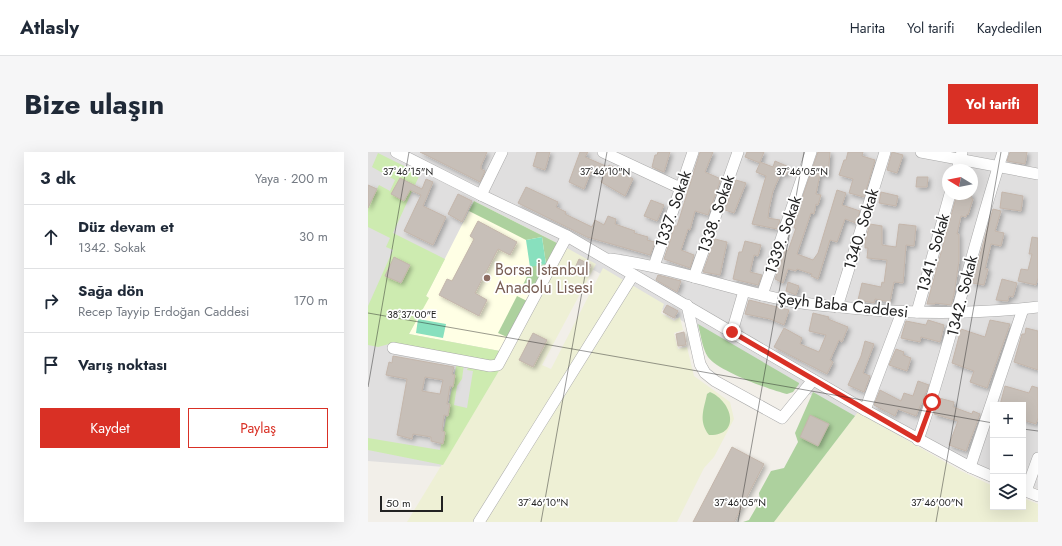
<!DOCTYPE html>
<html lang="tr">
<meta charset="utf-8">
<style>
:root{--surface:#fff;--page:#f6f6f7;--text:#1f2937;--muted:#747a83;--line:#e0e1e3;--accent:#d93025}
body{margin:0;font-family:Jost,sans-serif;background:var(--page);color:var(--text)}
.controls{position:absolute;right:12px;bottom:12px;display:grid;overflow:hidden;border-radius:0px;box-shadow:0 4px 16px #0002}
.controls button{width:36px;height:36px;display:grid;place-items:center;padding:0;border:0;border-bottom:1px solid var(--line);background:var(--surface);color:var(--text);font:20px sans-serif}
.compass{position:absolute;left:574px;top:12px;width:36px;height:36px;border-radius:50%;background:var(--surface);box-shadow:0 4px 16px #0002;rotate:280deg}
.scale{position:absolute;left:12px;bottom:10px;width:63px;box-sizing:border-box;padding-left:4px;border:2px solid #222;border-top:0;font-size:11px;line-height:14px;white-space:nowrap;color:#222;-webkit-text-stroke:3px #fff;paint-order:stroke}
.stop{position:absolute;width:12px;height:12px;margin:-9px;border:3px solid #d93025;border-radius:50%;background:#fff}
.stop.end{background:#d93025;border-color:#fff;box-shadow:0 1px 4px #0008}
.list{margin:0;padding:0;list-style:none}
h2{display:flex;justify-content:space-between;align-items:center;height:52px;margin:0;padding:0 16px;font-size:17px}
h2 small{font-size:13px;font-weight:400;color:var(--muted)}
.list li{display:grid;grid-template-columns:26px 1fr auto;gap:12px;align-items:center;box-sizing:border-box;height:64px;padding:0 16px;border-top:1px solid var(--line)}
.list b{display:block;font-size:15px;white-space:nowrap}
.list p{margin:0;font-size:13px;white-space:nowrap;color:var(--muted)}
.list em{font-size:13px;font-style:normal;color:var(--muted)}
.actions{display:flex;gap:8px;padding:12px 16px}
.actions a{flex:1;padding:9px 0;border:1px solid var(--accent);border-radius:0px;text-align:center;font-size:14px;color:var(--accent)}
.actions .main{background:var(--accent);color:#fff}
.icon{flex:none;width:22px;height:22px;fill:none;stroke:currentColor;stroke-width:2;stroke-linecap:round;stroke-linejoin:round}
.map{position:relative;flex:none;width:670px;height:370px;overflow:hidden;border-radius:0px}
header{display:flex;align-items:center;gap:24px;box-sizing:border-box;height:56px;padding:0 20px;background:var(--surface);border-bottom:1px solid var(--line)}
header strong{font-size:19px}
nav{display:flex;gap:22px;margin-inline-start:auto;font-size:14px}
.intro{display:flex;align-items:center;justify-content:space-between;box-sizing:border-box;height:96px;padding:0 24px}
h1{margin:0;font-size:28px}
.button{padding:10px 18px;border-radius:0px;background:var(--accent);color:#fff;font-size:14px;font-weight:700}
main{display:flex;gap:24px;padding:0 24px}
aside{flex:1;background:var(--surface);border-radius:0px;box-shadow:0 4px 16px #0002}
.map>svg:first-child{display:block}
.residential{fill:#e0dfdf;fill-rule:evenodd}
.education{fill:#ffffe5}
.farmland{fill:#eef0d5}
.grass{fill:#cdebb0}
.forest{fill:#add19e}
.pitch{fill:#88e0be}
.building{fill:#c7bfb8;stroke:#c4b6ab;fill-rule:evenodd;filter:url(#shadow)}
.lines{fill:none;stroke-linecap:round;stroke-linejoin:round}
.minor-casing{stroke:#a9a9a9;stroke-width:12}
.minor{stroke:#fff;stroke-width:11}
.route{stroke:#d93025;stroke-width:5}
.ticks{fill:none;stroke:#222;stroke-width:1;stroke-opacity:0.45}
.education-dot{fill:#8d6e63;stroke:#fff;stroke-width:1.5}
.labels{text-anchor:middle;dominant-baseline:central;stroke-width:3.5;stroke-linejoin:round;paint-order:stroke}
.street-label{font-size:16px;fill:#222;stroke:#fff}
.education-label{font-size:16px;fill:#785e54;stroke:#fff;text-anchor:start}
.ticks-label{font-size:10px;text-anchor:middle;fill:#222;stroke:#fff;stroke-width:3.5;stroke-linejoin:round;paint-order:stroke}
</style>
<header>
<strong>Atlasly</strong>
<nav><a>Harita</a><a>Yol tarifi</a><a>Kaydedilen</a></nav>
</header>
<div class="intro"><h1>Bize ulaşın</h1><a class="button">Yol tarifi</a></div>
<main>
<aside>
<h2>3 dk<small>Yaya · 200 m</small></h2>
<ul class="list">
<li><svg class="icon" aria-label="ahead" viewBox="0 0 24 24"><path d="M12 20V5M6 11l6-6 6 6"/></svg><div><b>Düz devam et</b><p>1342. Sokak</p></div><em>30 m</em></li>
<li><svg class="icon" aria-label="right" viewBox="0 0 24 24"><path d="M7 20v-9h11M14 6l5 5-5 5"/></svg><div><b>Sağa dön</b><p>Recep Tayyip Erdoğan Caddesi</p></div><em>170 m</em></li>
<li><svg class="icon" aria-label="arrive" viewBox="0 0 24 24"><path d="M6 21V4h12l-3 4 3 4H6"/></svg><div><b>Varış noktası</b></div></li>
</ul>
<div class="actions"><a class="main">Kaydet</a><a>Paylaş</a></div>
</aside>
<div class="map">
<svg width="670" height="370" viewBox="0 0 670 370">
<defs>
<filter id="shadow"><feDropShadow dx="2.5" dy="2.5" stdDeviation="2" flood-color="#0004"/></filter>
</defs>
<rect width="100%" height="100%" fill="#f2efe9"/>
<path class="residential" d="M0,0H670V337L655,331V253H625V319L596,307L488,269L198,102L76,315L0,309ZM580,18H604V42H580Z"/>
<path class="education" d="M106,49L189,91L132,199L41,182L60,146L58,144Z"/>
<g class="farmland">
<path d="M197,95L228,112L174,213L183,217L235,116L296,152L293,161L306,169L312,165L315,178L306,181L310,197L319,195L326,224L362,250L366,267L346,305L336,316L309,370H39L141,202Z"/>
<path d="M490,260L591,318L625,334V355H655V346L670,352V370H406Z"/>
</g>
<g class="grass">
<path d="M10,1L52,22L25,81L77,107L58,144L61,146L41,182L132,199L126,210L21,192L10,195L0,193V154L25,98L18,95L22,86L0,75V54L11,33L22,39L27,28L4,15Z"/>
<path d="M89,210L96,212L94,227L89,234L86,253L99,256L105,219L99,218L101,212L132,217L75,313L0,298V286L72,298Z"/>
</g>
<g class="forest">
<path d="M106,49L189,91L164,140L154,135L164,114L178,112L174,85L158,88L101,59Z"/>
<path d="M149,144L159,149L139,185L130,181Z"/>
<path d="M330,172L431,231V232L425,240L419,242C402,238 350,219 340,205C334,196 333,183 330,172Z"/>
<path d="M342,240C365,250 373,284 341,283C330,269 336,257 339,242Z"/>
<path d="M445,240L487,264L406,370H375L381,368L392,349L391,341L403,319L416,316L430,290L427,281Z"/>
</g>
<g class="pitch">
<path d="M174,85L178,112L162,115L158,88Z"/>
<path d="M50,167L78,172L75,186L48,181Z"/>
</g>
<g class="building">
<path d="M52,0H119L113,14V17L117,19L112,30Z"/>
<path d="M169,0H182L177,18L165,14Z"/>
<path d="M212,0H220L217,5L240,15L241,13L252,18L265,27L257,44L233,30L236,24L223,19L216,37L201,30Z"/>
<path d="M290,0H302L296,20L284,15L287,3H289Z"/>
<path d="M332,0H345L337,20L353,27L340,63L327,59L322,78L320,77L313,98L326,103L322,116L296,107L307,74H309Z"/>
<path d="M379,0H396L392,10L405,15L407,9L421,15L418,23L413,21L405,39L401,57L400,66L412,68L409,77L384,72L398,24L388,20L392,11L377,5Z"/>
<path d="M450,0H462L460,24L452,22L448,42L453,43L450,53L448,52L446,62L443,61L429,102L445,108L450,101L469,38L478,41L474,53L492,59L488,71L477,67L469,90L462,88L450,127L443,124L444,122L429,117L428,119L420,117L415,131L407,127L417,98L420,99L428,76H426L430,58Z"/>
<path d="M480,0H495L494,4L507,8L496,45L481,41L485,27L471,23L476,8H478Z"/>
<path d="M524,0L535,3L529,21L519,18Z"/>
<path d="M642,0H659L657,12L639,9Z"/>
<path d="M549,25H560L559,35H548Z"/>
<path d="M32,26L54,37L58,27L65,30L55,54L78,65L65,93L36,79L53,43L42,38L36,49L23,42Z"/>
<path d="M368,28L378,31L366,61L357,58Z"/>
<path d="M0,33L9,37L0,56Z"/>
<path d="M158,35L190,50L188,55L198,60L197,62L224,75L227,68L236,73L240,64L248,67L247,72L267,79L266,81L280,85L279,88L287,90L282,103L219,85L150,51Z"/>
<path d="M513,40L530,44L528,54L511,51Z"/>
<path d="M634,40L655,44L653,59L632,56Z"/>
<path d="M90,42L104,49L94,70L80,62Z"/>
<path d="M589,42H604L603,46L605,47L600,63L599,62L598,65L593,64L589,82H591V109L586,142L583,153L567,151V152H559Z"/>
<path d="M283,48L296,53L289,69L276,64Z"/>
<path d="M625,57L633,59L627,79L636,81L633,94L623,92L617,117H620L616,133L604,131Z"/>
<path d="M110,69L149,90L142,103L130,97L107,141L119,148L111,164L71,143L79,127L84,129L106,87L102,84Z"/>
<path d="M502,72L514,74V93L528,95L531,72L548,74L546,94L538,93L535,131L526,130L522,150L507,147L506,151L490,148L494,131L513,135L514,130L516,131L519,108L499,106L500,96H497V89Z"/>
<path d="M664,85L670,86V126L668,133L650,129L653,117L660,118L664,102H661Z"/>
<path d="M347,87L359,90L352,123L335,120Z"/>
<path d="M377,89L393,93L390,104L386,103L382,120L394,123L390,133L365,127L371,100H374Z"/>
<path d="M26,105L42,113L33,131L17,124Z"/>
<path d="M211,107L223,113L219,122L207,116Z"/>
<path d="M290,123L313,129L309,140L288,128Z"/>
<path d="M634,127L649,131L645,145L641,144L640,149L628,148Z"/>
<path d="M420,130L431,134L428,143L418,139Z"/>
<path d="M381,148L421,158L416,173L402,167L377,162Z"/>
<path d="M299,153L310,159L306,166L295,160Z"/>
<path d="M445,161L461,165L460,167L480,175L474,190L471,188L462,208L465,210L459,222L406,195L416,176L434,186L432,192L451,200L458,183L441,179Z"/>
<path d="M560,168L576,173L572,190L553,185L552,190L533,186L538,169L558,173Z"/>
<path d="M622,168L642,172L619,236L602,230L606,219L584,211L593,177L617,185Z"/>
<path d="M658,176L670,179V218L646,210L654,182H657Z"/>
<path d="M316,180L318,193L310,194L308,182Z"/>
<path d="M165,181L179,188L165,215L151,208Z"/>
<path d="M497,189L506,192L495,221L502,224L496,240L480,233L493,204Z"/>
<path d="M528,197L536,200L535,203L543,206L539,219L521,213Z"/>
<path d="M25,204L86,215L84,222L87,223L85,235L82,234L79,252H82L80,264L76,263L74,279L77,280L75,292L63,289V285L45,282L44,287L29,283L39,227L18,223L21,210L24,211ZM57,225L75,228L72,242L54,239Z"/>
<path d="M550,229L561,233L548,264L530,257L527,264L506,253L512,238L533,249L536,241L545,244Z"/>
<path d="M637,234L661,241L664,234L670,236V266L668,272L655,268V253H632Z"/>
<path d="M571,246L586,250L585,255L604,262L605,259L612,262L598,299L581,293L590,269L566,262Z"/>
<path d="M442,263L461,272L450,294L432,285Z"/>
<path d="M364,295L396,312L366,370H325Z"/>
</g>
<g class="lines">
<g class="minor-casing">
<g id="minor">
<path d="M28,0L113,43L199,84L497,258L602,315L625,325"/>
<path d="M235,0L312,36"/>
<path d="M553,0L670,22"/>
<path d="M589,18L594,0"/>
<path d="M113,43L134,0"/>
<path d="M242,107C304,115 362,138 422,149C442,153 462,154 482,156C545,162 608,162 670,155"/>
<path d="M286,114L325,0"/>
<path d="M326,125L370,0"/>
<path d="M394,143L443,0"/>
<path d="M319,153L332,212L337,221L347,229L414,266L445,228"/>
<path d="M469,155L517,0"/>
<path d="M549,160L582,42"/>
<path d="M364,180L376,139"/>
<path d="M25,196L122,214L130,213L199,84"/>
<path d="M497,258L534,160"/>
<path d="M550,288C583,193 604,95 635,0"/>
<path d="M602,315L655,157"/>
<path d="M655,338L670,344"/>
<path d="M658,339L670,306"/>
<path d="M111,370L265,123"/>
</g>
</g>
<use href="#minor" class="minor"/>
</g>
<g class="lines">
<path class="route" d="M364,180L550,288L564,250"/>
</g>
<path class="ticks" d="M0,161L625,271M0,235L41,0M655,277L670,279M173,370L239,0M370,370L436,0M568,370L633,0"/>
<circle class="education-dot" cx="119" cy="126" r="4"/>
<g class="labels">
<g class="street-label">
<text transform="translate(305 57) rotate(-71)">1337. Sokak</text>
<text transform="translate(348 62) rotate(-71)">1338. Sokak</text>
<text transform="translate(493 77) rotate(-73)">1340. Sokak</text>
<text transform="translate(415 83) rotate(-71)">1339. Sokak</text>
<text transform="translate(565 101) rotate(-74)">1341. Sokak</text>
<text transform="translate(594 144) rotate(-76)">1342. Sokak</text>
<text transform="translate(475 153) rotate(6)">Şeyh Baba Caddesi</text>
</g>
<g class="education-label">
<text x="127" y="117">Borsa İstanbul<tspan x="127" dy="18">Anadolu Lisesi</tspan></text>
</g>
</g>
<g class="ticks-label">
<text x="40" y="23">37°46'15"N</text>
<text x="237" y="23">37°46'10"N</text>
<text x="434" y="23">37°46'05"N</text>
<text x="44" y="166">38°37'00"E</text>
<text x="175" y="354">37°46'10"N</text>
<text x="372" y="354">37°46'05"N</text>
<text x="569" y="354">37°46'00"N</text>
</g>
</svg>
<div class="controls">
<button>+</button>
<button>−</button>
<button><svg class="icon" aria-label="layers" viewBox="0 0 24 24"><path d="M12 4l9 5-9 5-9-5zM3 14l9 5 9-5"/></svg></button>
</div>
<svg class="compass" viewBox="-18 -18 36 36"><path d="M0-13l5 13h-10z" fill="#e53935"/><path d="M0 13l5-13h-10z" fill="#747a83"/></svg>
<div class="scale">50 m</div>
<div class="stop" style="left:564px;top:250px"></div>
<div class="stop end" style="left:364px;top:180px"></div>
</div>
</main>
